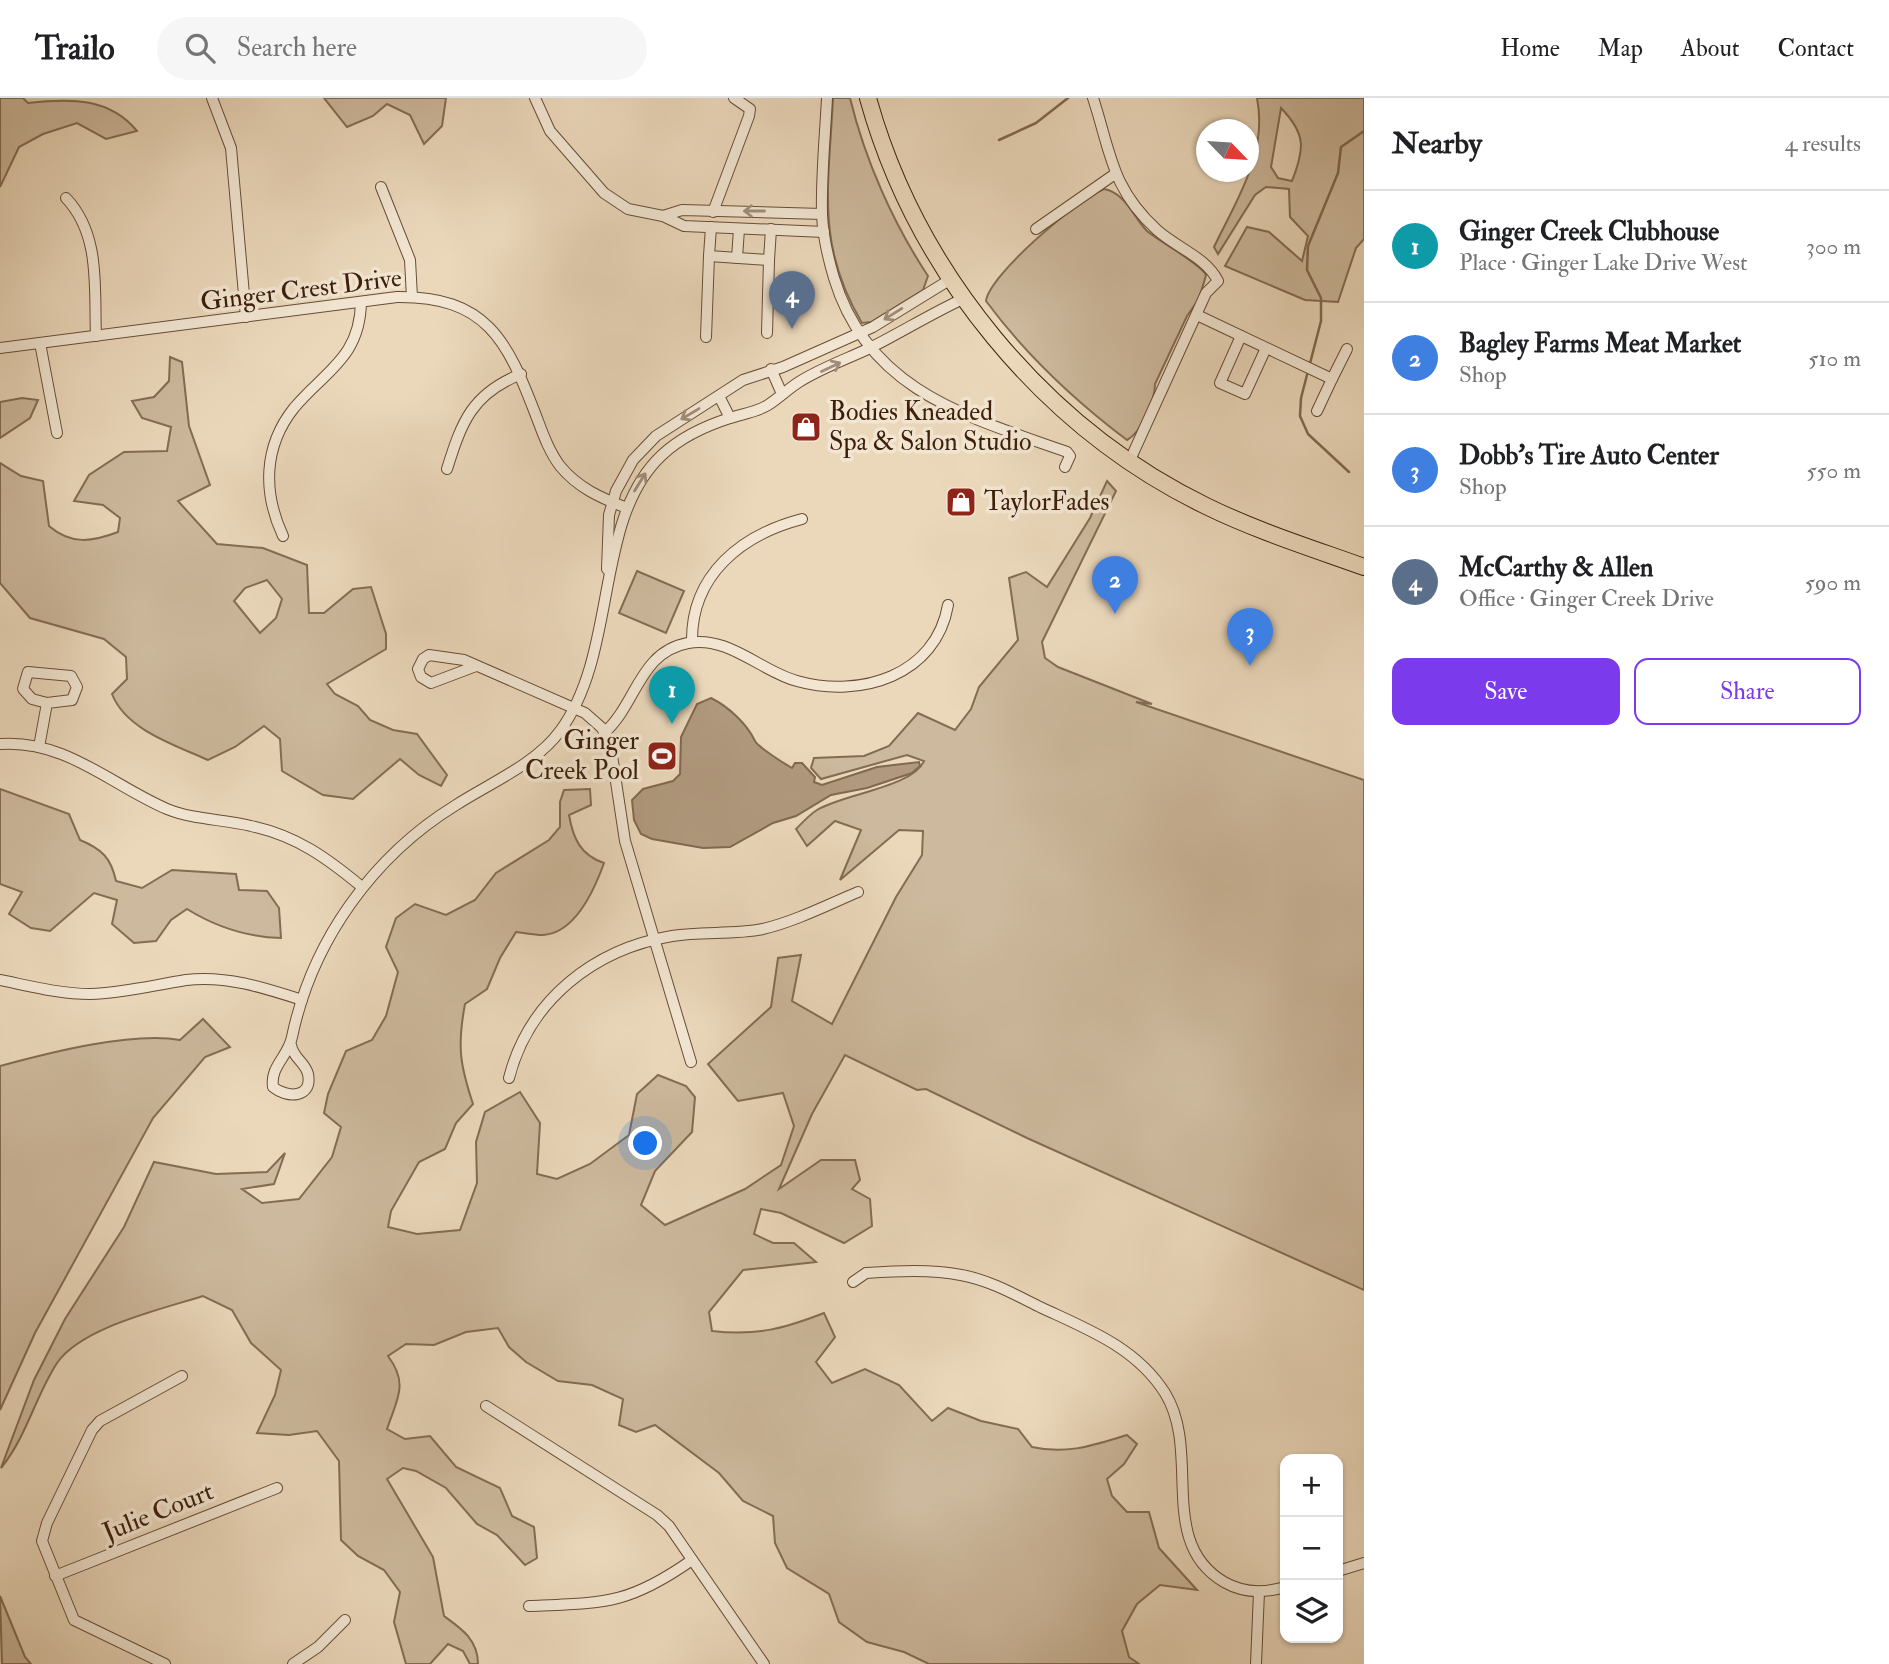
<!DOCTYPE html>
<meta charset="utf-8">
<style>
:root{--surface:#fff;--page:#f6f6f6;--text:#202124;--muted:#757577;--line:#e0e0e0;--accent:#7c3aed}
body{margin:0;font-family:"IM FELL Double Pica",serif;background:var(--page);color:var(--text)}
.controls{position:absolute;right:21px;bottom:21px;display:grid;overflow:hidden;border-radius:14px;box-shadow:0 2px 5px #0004}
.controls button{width:63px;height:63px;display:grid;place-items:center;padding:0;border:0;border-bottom:2px solid var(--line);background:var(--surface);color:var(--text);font:35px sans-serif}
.compass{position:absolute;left:1196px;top:21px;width:63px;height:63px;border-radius:50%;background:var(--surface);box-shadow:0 2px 5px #0004;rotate:115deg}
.you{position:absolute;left:646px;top:1046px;width:24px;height:24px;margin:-18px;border:5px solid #fff;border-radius:50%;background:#1a73e8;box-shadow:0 0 0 10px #1a73e833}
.badge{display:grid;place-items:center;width:46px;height:46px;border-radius:50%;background:var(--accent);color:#fff;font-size:23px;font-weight:700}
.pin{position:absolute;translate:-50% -58px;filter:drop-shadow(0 2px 4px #0008)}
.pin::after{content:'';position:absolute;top:37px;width:24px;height:21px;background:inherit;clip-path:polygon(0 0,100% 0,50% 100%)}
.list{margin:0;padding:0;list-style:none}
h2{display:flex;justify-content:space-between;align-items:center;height:91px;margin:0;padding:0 28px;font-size:30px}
h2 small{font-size:23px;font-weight:400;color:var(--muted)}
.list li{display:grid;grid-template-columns:46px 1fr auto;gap:21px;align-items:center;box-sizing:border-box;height:112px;padding:0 28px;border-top:2px solid var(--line)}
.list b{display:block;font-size:26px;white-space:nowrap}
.list p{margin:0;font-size:23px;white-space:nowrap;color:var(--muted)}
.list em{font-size:23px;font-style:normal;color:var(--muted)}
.actions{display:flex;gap:14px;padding:21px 28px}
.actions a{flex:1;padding:16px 0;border:2px solid var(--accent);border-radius:14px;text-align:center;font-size:24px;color:var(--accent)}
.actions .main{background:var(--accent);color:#fff}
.icon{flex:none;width:38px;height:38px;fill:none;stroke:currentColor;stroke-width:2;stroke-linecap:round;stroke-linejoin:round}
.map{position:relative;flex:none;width:1364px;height:1566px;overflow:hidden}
header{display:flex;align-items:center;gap:42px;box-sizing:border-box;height:98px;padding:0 35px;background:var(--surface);border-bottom:2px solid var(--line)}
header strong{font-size:33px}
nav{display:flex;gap:38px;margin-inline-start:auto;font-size:24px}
.search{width:490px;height:63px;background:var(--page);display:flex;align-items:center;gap:18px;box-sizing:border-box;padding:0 24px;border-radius:38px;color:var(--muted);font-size:26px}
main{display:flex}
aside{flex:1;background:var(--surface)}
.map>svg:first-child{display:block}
.green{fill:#cdb99d;stroke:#846c53;stroke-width:2;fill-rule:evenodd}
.water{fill:#b0997e;stroke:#82684f;stroke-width:2}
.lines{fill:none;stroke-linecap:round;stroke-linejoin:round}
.stream{stroke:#82684f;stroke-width:2.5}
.street-casing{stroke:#684d36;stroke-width:12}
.primary-casing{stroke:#3c1f09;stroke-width:18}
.street{stroke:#f2e6d3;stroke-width:10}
.primary{stroke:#ebd8bb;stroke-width:16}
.oneway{stroke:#a08c78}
.labels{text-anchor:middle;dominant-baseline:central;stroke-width:7;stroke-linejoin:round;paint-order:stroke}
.street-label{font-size:26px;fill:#3c1f09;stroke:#f2e6d3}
.poi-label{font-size:26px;fill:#3c1f09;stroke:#f2e6d3;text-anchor:start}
</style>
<header>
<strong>Trailo</strong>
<div class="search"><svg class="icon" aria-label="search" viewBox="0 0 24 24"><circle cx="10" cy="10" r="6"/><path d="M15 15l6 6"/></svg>Search here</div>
<nav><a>Home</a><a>Map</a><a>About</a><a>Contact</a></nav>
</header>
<main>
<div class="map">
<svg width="1364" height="1566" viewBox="0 0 1364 1566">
<rect width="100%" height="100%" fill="#ebd8bb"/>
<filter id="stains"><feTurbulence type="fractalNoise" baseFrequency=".00286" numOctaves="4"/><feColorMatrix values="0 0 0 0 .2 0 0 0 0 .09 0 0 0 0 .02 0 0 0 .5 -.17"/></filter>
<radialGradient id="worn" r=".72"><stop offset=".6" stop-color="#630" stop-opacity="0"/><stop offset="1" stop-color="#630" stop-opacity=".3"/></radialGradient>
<g class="green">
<path d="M0,0H23L28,5C72,0 110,0 137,33L106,41L77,25L43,36L19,49L0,89Z"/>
<path d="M324,0H446L442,28L424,46L410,17L387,6L373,18L347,29Z"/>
<path d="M833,0H850C865,62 893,125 928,178L923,192L871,224L862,225C815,146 829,87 833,0Z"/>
<path d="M1257,0H1364V141L1356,150L1338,204L1305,202L1225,168L1247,129L1269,134L1302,163L1308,138L1290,119L1289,91L1266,89L1255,97L1218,156L1214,149C1237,101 1268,55 1257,0ZM1281,10C1306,36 1305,50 1292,83L1278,80L1271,69Z"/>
<path d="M1104,91C1126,95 1133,119 1147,133C1160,144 1201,166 1206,177L1199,201L1187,218L1155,286C1155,302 1141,335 1127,342C1074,302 1026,257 986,203C989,177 1077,102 1104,91Z"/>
<path d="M170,259L182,264L189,328L210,387L178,403L217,446L263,450L307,467L309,515H324L353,491L371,489L386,536V551L327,586L335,596L358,608L370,622L393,632L417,636L447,677L441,688L419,677L400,661L353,701L323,697L282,673L280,641L264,628L235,649L208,662C175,647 126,632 112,596L127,581L126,559L104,541L30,520L0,485V365L21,378L43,383L49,428C71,447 92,444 118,434L120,420L103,407L74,403L89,377L124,354L167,353L171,329L142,320L132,303L154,299L169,283ZM267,482L282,501L276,520L260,535L234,503L245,490Z"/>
<path d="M22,300L38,302L30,320L0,340V304Z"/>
<path d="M1107,383L1116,393L1042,544L1045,560L1058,569L1152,606L1136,604L1364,682V1192L1027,1040L926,991L917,992L845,957L812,1016L779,1091L821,1062H855L860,1082L852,1091L870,1101L872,1128L844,1145L781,1115L761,1111L754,1136L773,1145H794L816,1164L743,1172L709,1214L712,1233C756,1238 783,1231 824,1215L835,1239L816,1264L832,1285L865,1271L899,1287L932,1323L948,1310L981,1323L1018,1331L1032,1349C1067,1357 1094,1347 1127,1337L1137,1346L1124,1366L1107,1381L1112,1398L1127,1414H1149L1159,1450L1197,1492L1160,1487L1137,1506L1122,1533L1129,1559L1139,1566H929L904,1554L867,1544L839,1524L829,1496L787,1470L775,1445L773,1418L743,1403L719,1375L655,1327L636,1334L619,1327L623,1301L592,1287L558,1283L526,1264L509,1249L498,1230L466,1234L434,1247L406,1246L388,1258C409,1286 397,1301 387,1331L405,1341L430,1338L456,1369L500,1390L512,1418L534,1429L537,1460L525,1467L497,1437L477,1426L446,1390L416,1373L403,1370L387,1381L433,1459L444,1518C462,1531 478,1542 478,1566H470L463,1553L448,1546L430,1566H406L394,1524L400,1494L384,1472L358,1458L341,1442L339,1363L317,1333L289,1337L257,1335L275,1297L281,1272L251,1245L232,1212L203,1198C162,1211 82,1229 57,1265C35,1299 27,1338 1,1370L34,1282L65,1221L124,1129L154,1064L216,1076L267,1074L285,1055L274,1086L242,1091L262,1105L299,1101L332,1059L341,1029L324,1015L328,996L346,953L372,942L386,918L398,874L386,849L396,820L415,806L446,817L475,802L496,775L549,742L560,729V704L564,692L590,691L591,707L569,717C573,740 580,757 604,765C595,790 576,835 543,837C534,837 525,835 516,834L500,860L487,891L465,906C457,948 460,967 473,1006L456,1025L445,1051L419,1064L391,1113L388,1129L417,1136L460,1132L477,1085L476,1044L485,1014L520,994L540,1025L537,1076L557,1081L590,1066L629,1037L637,996L658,977L686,988L695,999L692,1034L655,1073L641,1107L665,1127L745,1091L781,1067L794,1028L783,995L738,1003L708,966L771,909L778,860L801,857L792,903L832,926L896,799L922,757L923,733L899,732L840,782L861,732L835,723L807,748L796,731C802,725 809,717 817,712C843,696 913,689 924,663L907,657L821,681L811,670L814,660L864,658L889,648L918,615L955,632L971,611L979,589L1018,542L1009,480L1026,474L1047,489L1090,420Z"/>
<path d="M637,473L684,493L666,535L619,515Z"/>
<path d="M0,691L69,716L80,742C102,751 111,760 116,783L142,790L172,772L236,776L239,792L267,793L279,810L281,840C247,839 216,829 187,811L171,822L156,843L134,845L112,826L117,802L94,795L50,833L31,830L9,816L22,794L0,786Z"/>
<path d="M203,921L230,949L205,959L153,1020L35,1235L0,1312V968C48,955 133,933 180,942Z"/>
<path d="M0,1498L25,1559L31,1566H2Z"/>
</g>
<path class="water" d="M711,600C729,609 747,626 755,643C758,649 785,666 792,670L795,665H802L815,679L814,684L822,687L877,669L919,664L920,668L912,675L867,690L831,697L796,718L773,725L730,749L703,750L652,741L641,736L634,722L632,702L643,691L673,683L680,676L681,639L697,606Z"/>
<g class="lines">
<g class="stream">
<path d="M999,42L1036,25L1068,0"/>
<path d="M1349,374L1308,336L1300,318L1301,300L1321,223V200L1307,172L1308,148L1338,75L1341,49L1364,33"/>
</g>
<g class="street-casing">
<g id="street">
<path d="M212,0L231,50L246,219"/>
<path d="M535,0L550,33L604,95L628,111L663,118L684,128L824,134"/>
<path d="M827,0C825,39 821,78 822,117C823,138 828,160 834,180C868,293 968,319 1067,354L1070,358L1065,369"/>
<path d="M1093,0C1111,55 1111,90 1157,132C1177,150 1206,159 1218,183L1206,195L1130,362"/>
<path d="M381,89L410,162L412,199"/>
<path d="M66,100C101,137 94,190 96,238"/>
<path d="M713,114L749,18L750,11L734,0"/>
<path d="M663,118L682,112L822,116"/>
<path d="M711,129L709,158L769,162L771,131"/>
<path d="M1036,131L1115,76"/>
<path d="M737,160L739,131"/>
<path d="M1197,217L1332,281L1317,313"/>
<path d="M767,235L769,162"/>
<path d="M1241,238L1220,285L1245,296L1266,250"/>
<path d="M706,239L709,158"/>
<path d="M40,245L57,335"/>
<path d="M0,250L397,199C486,198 507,242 535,315C542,333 548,352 560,368C578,390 601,400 627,410"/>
<path d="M771,271L782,296"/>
<path d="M1332,281L1347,251"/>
<path d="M719,298L730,320"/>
<path d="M447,371C462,323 472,296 521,276"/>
<path d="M283,438C263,395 263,349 294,310C325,273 360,260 361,204"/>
<path d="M607,471L609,417L616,393L633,362L656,338L743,282L783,269L873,229L951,181"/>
<path d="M692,544C691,477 741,437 802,421"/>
<path d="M476,568L431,585L421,579L418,571L423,561L429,557L464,562L585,615L602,630L611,651L625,743L691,964"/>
<path d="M604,635C637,606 639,554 688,545C728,537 762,574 797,583C861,601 936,577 948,507"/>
<path d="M0,646C65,641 111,687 167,711C194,722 223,721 251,728C297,738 327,760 362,789"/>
<path d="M39,649L47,605L72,602L77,589L71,578L28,574L23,591L32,601L47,605"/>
<path d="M0,882C30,888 60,896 90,896C123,895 154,887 186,882C226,877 265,890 302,902"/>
<path d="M291,947C293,960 305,964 308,976C313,1001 286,1000 273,989C270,968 288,959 292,939C312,843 373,758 456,707C490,685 536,666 560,633C619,553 593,421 662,357C681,339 705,328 730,320C742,316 757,314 768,307C779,300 788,291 799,284C821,270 847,261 870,250C902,234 932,215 965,200"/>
<path d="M509,980C529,902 594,851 672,838C702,833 733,837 763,831C796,823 827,807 858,794"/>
<path d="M853,1184L866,1175C896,1173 931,1171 961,1177C989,1182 1014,1196 1040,1209C1087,1231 1136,1249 1165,1295C1202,1355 1156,1444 1224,1484C1243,1495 1265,1495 1285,1489"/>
<path d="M486,1308L657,1417L669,1428L764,1566"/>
<path d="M1338,1473L1364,1465"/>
<path d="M55,1478L277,1390"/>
<path d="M529,1508C604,1505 628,1507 692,1462"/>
<path d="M165,1566L74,1522L42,1443L47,1425L92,1332L100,1323L182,1278"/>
<path d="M293,1566L318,1549L345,1522"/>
<path d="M1256,1566L1259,1494"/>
</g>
</g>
<g class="primary-casing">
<path id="primary" d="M868,0C916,173 1043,329 1206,408C1257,433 1311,450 1364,469"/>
</g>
<use href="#street" class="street"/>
<use href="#primary" class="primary"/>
</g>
<defs><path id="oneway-shaft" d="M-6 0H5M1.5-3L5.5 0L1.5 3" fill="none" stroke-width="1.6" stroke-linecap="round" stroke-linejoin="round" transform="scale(1.75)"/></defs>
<g class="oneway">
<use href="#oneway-shaft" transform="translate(754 113) rotate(180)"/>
<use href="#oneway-shaft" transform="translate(893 216) rotate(148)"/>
<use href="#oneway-shaft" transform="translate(831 269) rotate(-25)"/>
<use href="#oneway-shaft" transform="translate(690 316) rotate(149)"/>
<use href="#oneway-shaft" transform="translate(640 384) rotate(-58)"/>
</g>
<defs>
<g id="shop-square" transform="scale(1.575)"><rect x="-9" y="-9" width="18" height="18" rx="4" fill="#8f2418" stroke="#f2e6d3"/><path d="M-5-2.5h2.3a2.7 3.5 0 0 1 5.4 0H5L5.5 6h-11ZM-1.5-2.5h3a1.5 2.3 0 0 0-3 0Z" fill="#fff"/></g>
<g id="stadium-square" transform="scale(1.575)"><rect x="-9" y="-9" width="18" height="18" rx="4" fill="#8f2418" stroke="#f2e6d3"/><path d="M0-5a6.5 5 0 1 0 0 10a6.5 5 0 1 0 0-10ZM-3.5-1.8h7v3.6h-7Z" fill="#fff"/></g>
</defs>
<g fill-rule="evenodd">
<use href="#shop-square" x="806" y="329"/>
<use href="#shop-square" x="961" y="404"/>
<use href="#stadium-square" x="662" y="658"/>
</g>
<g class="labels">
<g class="street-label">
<text transform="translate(301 192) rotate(-7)">Ginger Crest Drive</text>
<text transform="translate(158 1414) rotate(-22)">Julie Court</text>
</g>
<g class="poi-label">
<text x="829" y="314">Bodies Kneaded<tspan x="829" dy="30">Spa &amp; Salon Studio</tspan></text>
<text x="984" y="404">TaylorFades</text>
<text x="639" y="643" text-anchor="end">Ginger<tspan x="639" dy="30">Creek Pool</tspan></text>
</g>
</g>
<rect width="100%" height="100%" filter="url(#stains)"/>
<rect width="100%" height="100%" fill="url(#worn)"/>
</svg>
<div class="controls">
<button>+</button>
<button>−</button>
<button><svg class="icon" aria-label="layers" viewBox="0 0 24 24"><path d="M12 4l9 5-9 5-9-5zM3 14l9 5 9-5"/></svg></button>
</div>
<svg class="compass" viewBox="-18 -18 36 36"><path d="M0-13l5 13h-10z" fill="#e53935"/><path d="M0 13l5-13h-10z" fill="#757577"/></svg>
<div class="you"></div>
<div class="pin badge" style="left:672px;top:626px;background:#0f9aa8">1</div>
<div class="pin badge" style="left:1115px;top:516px;background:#3f7fe0">2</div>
<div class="pin badge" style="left:1250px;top:568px;background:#3f7fe0">3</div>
<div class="pin badge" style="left:792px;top:231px;background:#5c6f8a">4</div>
</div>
<aside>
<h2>Nearby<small>4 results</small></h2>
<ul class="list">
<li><span class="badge" style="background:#0f9aa8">1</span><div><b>Ginger Creek Clubhouse</b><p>Place · Ginger Lake Drive West</p></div><em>300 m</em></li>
<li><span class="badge" style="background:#3f7fe0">2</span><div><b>Bagley Farms Meat Market</b><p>Shop</p></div><em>510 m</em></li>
<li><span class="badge" style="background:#3f7fe0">3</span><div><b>Dobb's Tire Auto Center</b><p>Shop</p></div><em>550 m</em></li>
<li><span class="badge" style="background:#5c6f8a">4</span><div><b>McCarthy &amp; Allen</b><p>Office · Ginger Creek Drive</p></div><em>590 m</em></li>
</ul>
<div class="actions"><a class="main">Save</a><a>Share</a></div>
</aside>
</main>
